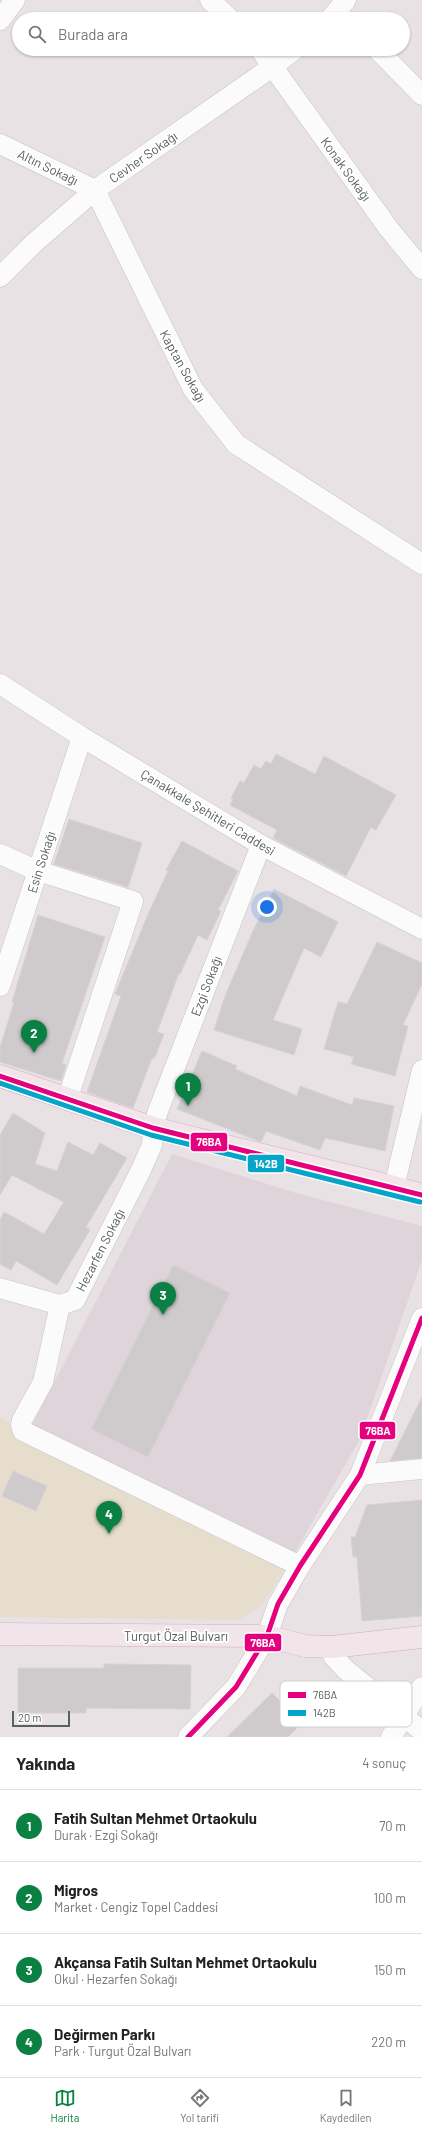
<!DOCTYPE html>
<html lang="tr">
<meta charset="utf-8">
<style>
:root{--surface:#fff;--page:#f2f2f2;--text:#222;--muted:#767676;--line:#e0e0e0;--accent:#0b8043}
body{margin:0;font-family:Barlow,sans-serif;background:var(--page);color:var(--text)}
.scale{position:absolute;left:12px;bottom:10px;width:58px;box-sizing:border-box;padding-left:4px;border:2px solid #58615a;border-top:0;font-size:11px;line-height:14px;white-space:nowrap;color:#58615a;-webkit-text-stroke:3px #fff;paint-order:stroke}
.you{position:absolute;left:267px;top:907px;width:14px;height:14px;margin:-10px;border:3px solid #fff;border-radius:50%;background:#1a73e8;box-shadow:0 0 0 6px #1a73e833}
.badge{display:grid;place-items:center;width:26px;height:26px;border-radius:50%;background:var(--accent);color:#fff;font-size:13px;font-weight:700}
.pin{position:absolute;translate:-50% -33px;filter:drop-shadow(0 1px 2px #0008)}
.pin::after{content:'';position:absolute;top:21px;width:14px;height:12px;background:inherit;clip-path:polygon(0 0,100% 0,50% 100%)}
.list{margin:0;padding:0;list-style:none}
h2{display:flex;justify-content:space-between;align-items:center;height:52px;margin:0;padding:0 16px;font-size:17px}
h2 small{font-size:13px;font-weight:400;color:var(--muted)}
.list li{display:grid;grid-template-columns:26px 1fr auto;gap:12px;align-items:center;box-sizing:border-box;height:72px;padding:0 16px;border-top:1px solid var(--line)}
.list b{display:block;font-size:15px;white-space:nowrap}
.list p{margin:0;font-size:13px;white-space:nowrap;color:var(--muted)}
.list em{font-size:13px;font-style:normal;color:var(--muted)}
.icon{flex:none;width:22px;height:22px;fill:none;stroke:currentColor;stroke-width:2;stroke-linecap:round;stroke-linejoin:round}
.map{position:relative;flex:none;width:422px;height:1737px;overflow:hidden}
.search{position:absolute;background:var(--surface);box-shadow:0 1px 3px #0004;left:12px;right:12px;top:12px;height:44px;display:flex;align-items:center;gap:10px;box-sizing:border-box;padding:0 14px;border-radius:22px;color:var(--muted);font-size:15px}
.sheet{height:340px;background:var(--surface)}
nav{display:flex;justify-content:space-around;align-items:center;box-sizing:border-box;height:56px;border-top:1px solid var(--line);background:var(--surface);font-size:11px;color:var(--muted)}
nav a{display:grid;justify-items:center;gap:2px}
nav .on{color:var(--accent)}
.map>svg:first-child{display:block}
.education{fill:#dfd4da}
.green{fill:#e7ddcd}
.building{fill:#cfcbcd;stroke:#d8d1d4}
.lines{fill:none;stroke-linecap:round;stroke-linejoin:round}
.minor-casing{stroke:#c3c3c3;stroke-width:21}
.major-casing{stroke:#d2aec1;stroke-width:23}
.minor{stroke:#fcfbfb;stroke-width:20}
.major{stroke:#f2e5ea;stroke-width:22}
.bus-1-casing{stroke:#fff;stroke-width:8}
.bus-2-casing{stroke:#fff;stroke-width:8}
.bus-1{stroke:#e5007d;stroke-width:5}
.bus-2{stroke:#04a5c8;stroke-width:5}
.labels{text-anchor:middle;dominant-baseline:central;stroke-width:4;stroke-linejoin:round;paint-order:stroke}
.street-label{font-size:13px;fill:#58615a;stroke:#fff}
.key{fill:#fff;stroke:#cdd0ce;stroke-width:1}
.key-label{font-size:11px;fill:#58615a}
.line-badge{stroke:#fff;stroke-width:1.5}
.badge-label{font-size:11px;text-anchor:middle;font-weight:bold;fill:#fff}
</style>
<div class="map">
<svg width="422" height="1737" viewBox="0 0 422 1737">
<rect width="100%" height="100%" fill="#e9e2e5"/>
<path class="education" d="M172,1154L296,1193L422,1226V1260L360,1439L286,1568L26,1437Z"/>
<path class="green" d="M0,1416L26,1437L286,1568L262,1605L239,1620L0,1617Z"/>
<g class="building">
<path d="M276,754L315,774L324,756L396,795L376,830L371,827L346,876L273,838L277,830L230,805L233,799L231,798L240,781L244,783L254,765L261,769L266,761L271,764Z"/>
<path d="M69,819L142,843L128,887L54,864Z"/>
<path d="M182,841L238,871L218,910L221,911L207,940L198,935L180,974L179,973L157,1032L164,1034L154,1059L152,1058L133,1108L87,1092L121,996L115,994L149,912L168,871L166,870Z"/>
<path d="M274,889L338,922L321,957L304,948L273,1020L302,1029L294,1055L214,1030L225,996L252,933Z"/>
<path d="M38,915L105,937L62,1063L66,1065L61,1081L0,1062V1047L14,1003L12,1002Z"/>
<path d="M377,942L422,963V984L403,1025L408,1026L395,1076L351,1064L354,1057L324,1049L338,1002L347,1004Z"/>
<path d="M202,1051L237,1066L235,1069L297,1096L300,1086L352,1105L354,1098L394,1106L385,1151L325,1138L320,1150L266,1131L261,1142L177,1109Z"/>
<path d="M13,1113L45,1133L35,1164L57,1171L68,1142L93,1155L100,1143L127,1158L86,1227L90,1230L57,1285L16,1261L11,1270L0,1264V1220L4,1212L44,1234L64,1202L12,1175L0,1195V1135Z"/>
<path d="M173,1265L230,1293L148,1457L91,1429Z"/>
<path d="M422,1397V1458L390,1461Z"/>
<path d="M13,1471L47,1486L36,1511L2,1496Z"/>
<path d="M422,1500V1616L362,1621L357,1557H353L351,1537H355L367,1505Z"/>
<path d="M104,1664L191,1665L190,1709L86,1708V1713H18V1668H104Z"/>
<path d="M272,1693L302,1723L288,1737H227Z"/>
</g>
<g class="lines">
<g class="minor-casing">
<g id="minor">
<path d="M210,0L230,19"/>
<path d="M330,19L346,0"/>
<path d="M0,20L15,0"/>
<path d="M260,49L389,229L422,269"/>
<path d="M377,49L422,95"/>
<path d="M0,144L95,190L193,389L236,444L422,564"/>
<path d="M0,277L33,244L95,190L272,67L295,49"/>
<path d="M0,684L82,737L261,845L422,929"/>
<path d="M0,854L38,871L133,901L67,1100"/>
<path d="M0,986L82,737"/>
<path d="M394,1187L422,1070"/>
<path d="M0,1288L60,1305L75,1300L140,1172L152,1145L153,1128L158,1111L261,845"/>
<path d="M60,1305L43,1382L22,1420L21,1425L23,1431L300,1566"/>
<path d="M360,1475L422,1469"/>
<path d="M332,1647L333,1656L346,1670L422,1731"/>
<path d="M188,1737L236,1687L267,1636L278,1604L300,1566L360,1475L422,1318"/>
<path d="M391,1737L422,1687"/>
</g>
</g>
<g class="major-casing">
<g id="major">
<path d="M0,1076L153,1128L394,1187L422,1195"/>
<path d="M0,1634L267,1636L305,1646L332,1647L422,1637"/>
</g>
</g>
<use href="#minor" class="minor"/>
<use href="#major" class="major"/>
<g class="bus-1-casing">
<g id="bus-1">
<path d="M0,1076L153,1128L422,1195"/>
<path d="M188,1737L236,1687L267,1636L278,1604L300,1566L360,1475L422,1318"/>
</g>
</g>
<g class="bus-2-casing">
<path id="bus-2" d="M0,1083L151,1135L420,1202"/>
</g>
<use href="#bus-1" class="bus-1"/>
<use href="#bus-2" class="bus-2"/>
</g>
<g class="labels">
<g class="street-label">
<text transform="translate(143 157) rotate(-35)">Cevher Sokağı</text>
<text transform="translate(48 167) rotate(26)">Altın Sokağı</text>
<text transform="translate(346 169) rotate(54)">Konak Sokağı</text>
<text transform="translate(183 366) rotate(61)">Kaptan Sokağı</text>
<text transform="translate(208 812) rotate(31)">Çanakkale Şehitleri Caddesi</text>
<text transform="translate(41 862) rotate(-72)">Esin Sokağı</text>
<text transform="translate(206 986) rotate(-69)">Ezgi Sokağı</text>
<text transform="translate(100 1250) rotate(-63)">Hezarfen Sokağı</text>
<text x="176" y="1636">Turgut Özal Bulvarı</text>
</g>
</g>
<rect x="280" y="1681" width="132" height="46" rx="6" class="key"/>
<rect x="288" y="1692" width="18" height="6" fill="#e5007d"/>
<rect x="288" y="1710" width="18" height="6" fill="#04a5c8"/>
<g class="key-label">
<text x="313" y="1699">76BA</text>
<text x="313" y="1717">142B</text>
</g>
<g class="line-badge">
<rect x="190" y="1132" width="38" height="20" rx="4" fill="#e5007d"/>
<rect x="247" y="1154" width="38" height="19" rx="4" fill="#04a5c8"/>
<rect x="359" y="1421" width="37" height="19" rx="4" fill="#e5007d"/>
<rect x="244" y="1633" width="38" height="19" rx="4" fill="#e5007d"/>
</g>
<g class="badge-label">
<text x="209" y="1146">76BA</text>
<text x="266" y="1168">142B</text>
<text x="378" y="1435">76BA</text>
<text x="263" y="1647">76BA</text>
</g>
</svg>
<div class="scale">20 m</div>
<div class="you"></div>
<div class="pin badge" style="left:188px;top:1106px">1</div>
<div class="pin badge" style="left:34px;top:1053px">2</div>
<div class="pin badge" style="left:163px;top:1315px">3</div>
<div class="pin badge" style="left:109px;top:1534px">4</div>
<div class="search"><svg class="icon" aria-label="search" viewBox="0 0 24 24"><circle cx="10" cy="10" r="6"/><path d="M15 15l6 6"/></svg>Burada ara</div>
</div>
<section class="sheet">
<h2>Yakında<small>4 sonuç</small></h2>
<ul class="list">
<li><span class="badge">1</span><div><b>Fatih Sultan Mehmet Ortaokulu</b><p>Durak · Ezgi Sokağı</p></div><em>70 m</em></li>
<li><span class="badge">2</span><div><b>Migros</b><p>Market · Cengiz Topel Caddesi</p></div><em>100 m</em></li>
<li><span class="badge">3</span><div><b>Akçansa Fatih Sultan Mehmet Ortaokulu</b><p>Okul · Hezarfen Sokağı</p></div><em>150 m</em></li>
<li><span class="badge">4</span><div><b>Değirmen Parkı</b><p>Park · Turgut Özal Bulvarı</p></div><em>220 m</em></li>
</ul>
</section>
<nav>
<a class="on"><svg class="icon" aria-label="map" viewBox="0 0 24 24"><path d="M3 6l6-2 6 2 6-2v14l-6 2-6-2-6 2zM9 4v14M15 6v14"/></svg>Harita</a>
<a><svg class="icon" aria-label="directions" viewBox="0 0 24 24"><path d="M12 3l9 9-9 9-9-9zM9 14v-3h6M13 9l2 2-2 2"/></svg>Yol tarifi</a>
<a><svg class="icon" aria-label="saved" viewBox="0 0 24 24"><path d="M7 4h10v16l-5-4-5 4z"/></svg>Kaydedilen</a>
</nav>
